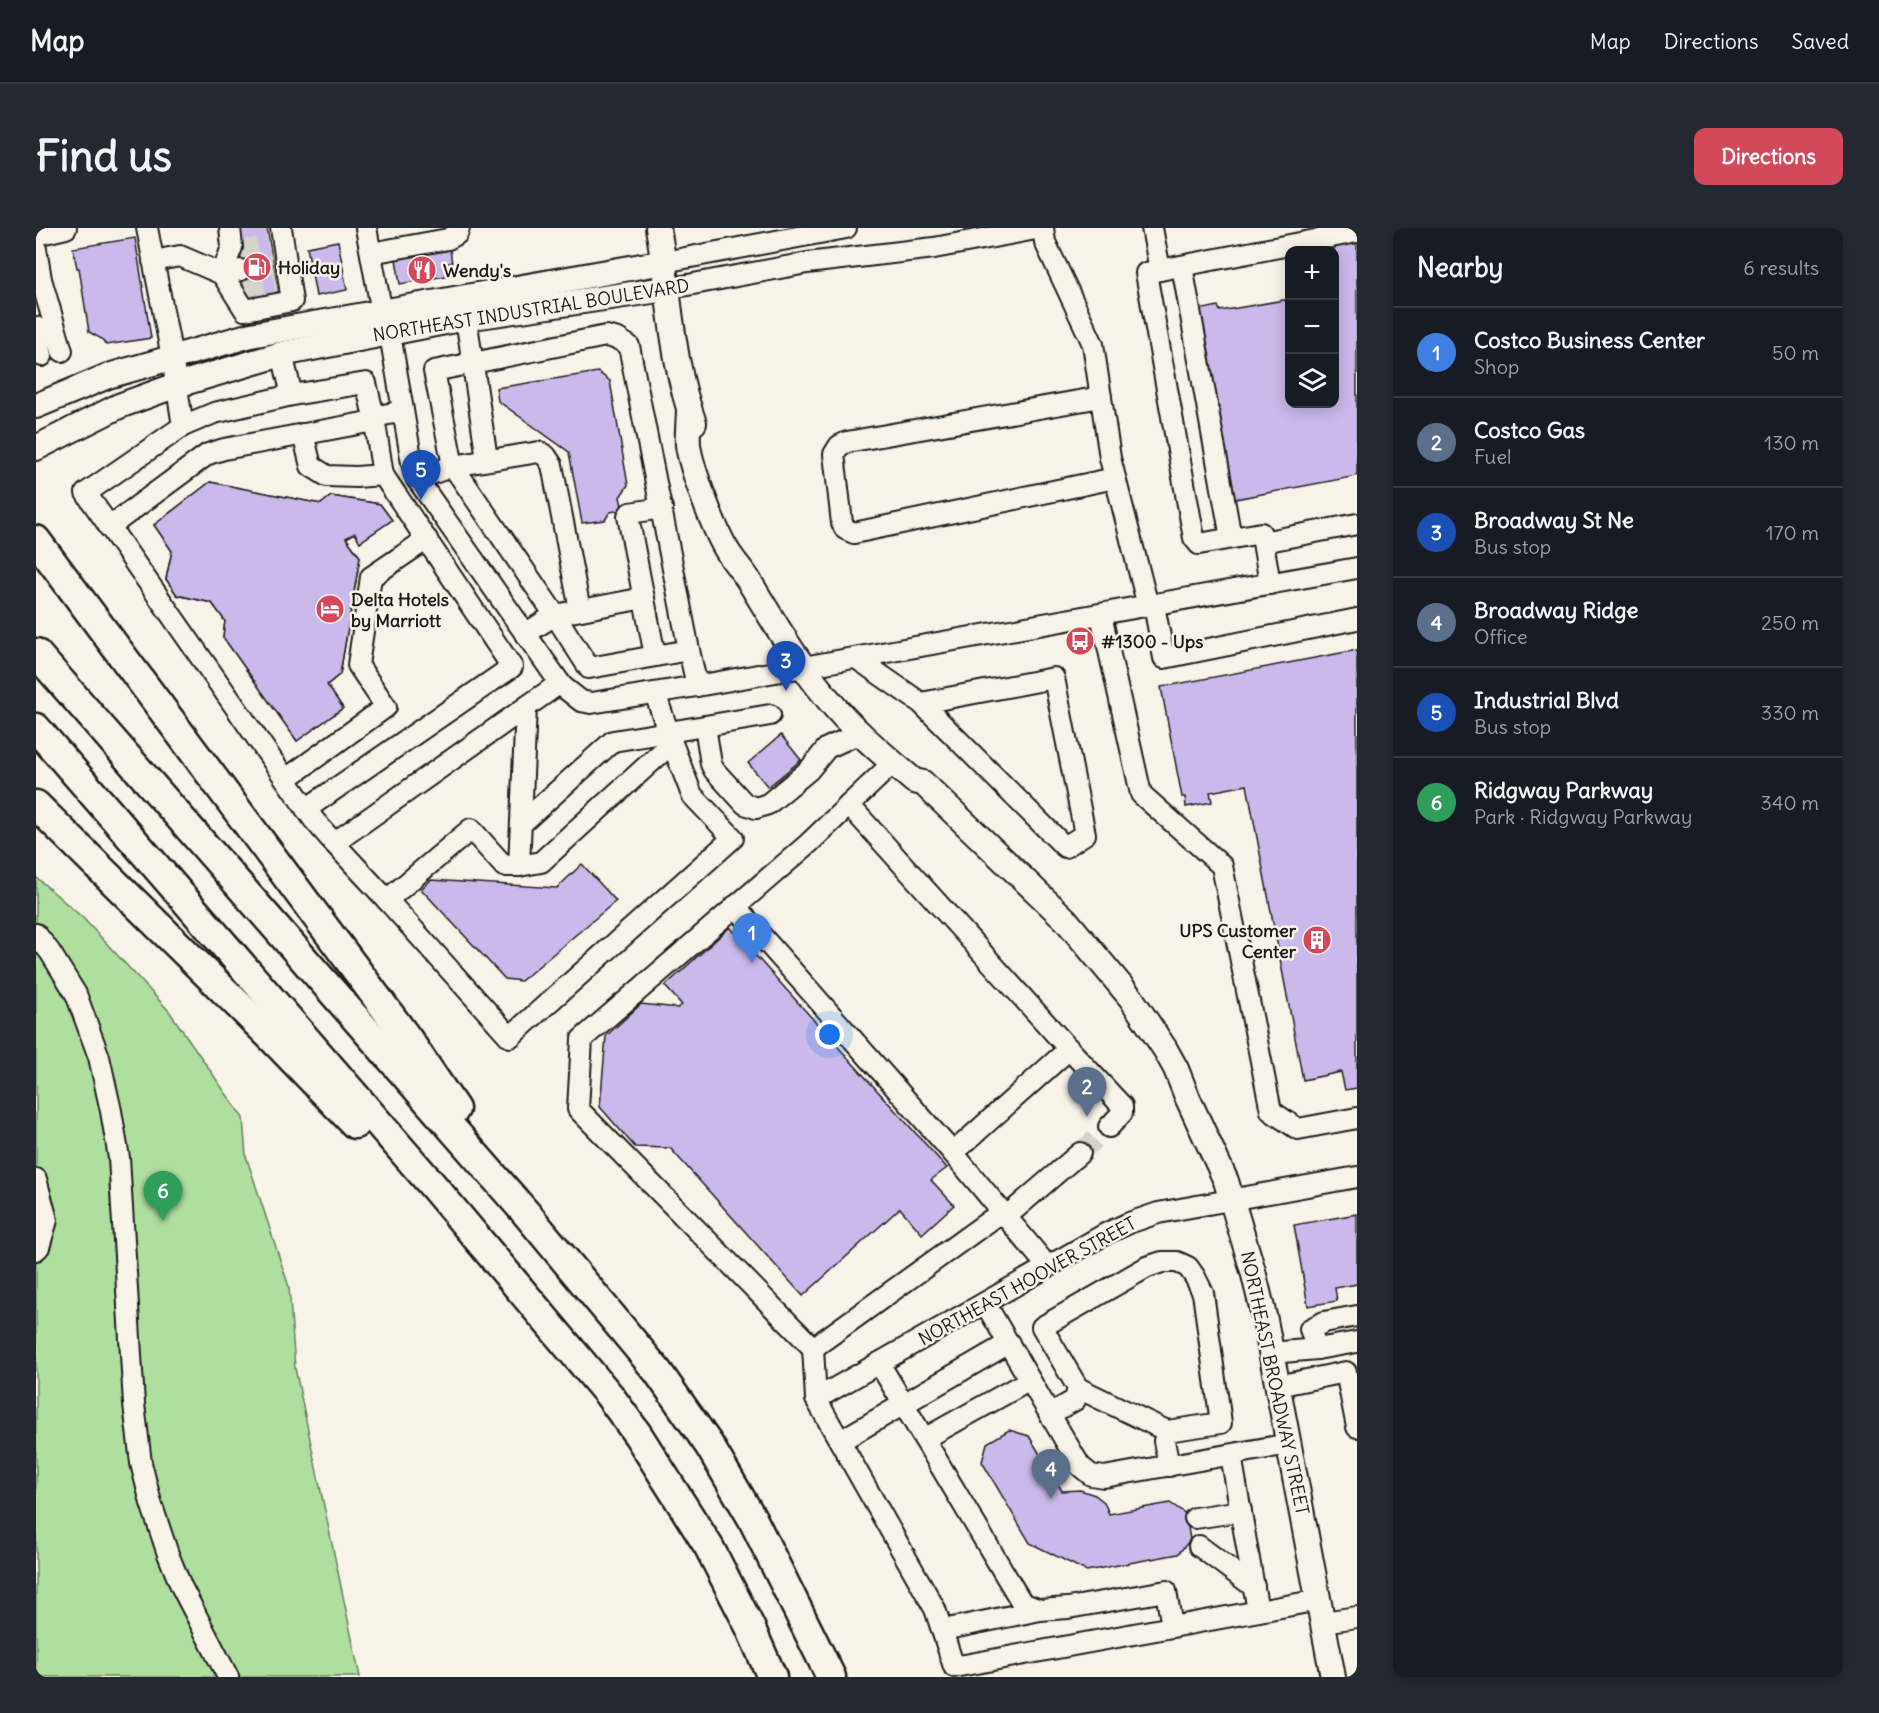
<!DOCTYPE html>
<meta charset="utf-8">
<style>
:root{--surface:#171b24;--page:#242831;--text:#f1f3f6;--muted:#9ea1a6;--line:#363941;--accent:#d1495b}
body{margin:0;font-family:Delius,sans-serif;background:var(--page);color:var(--text)}
.controls{position:absolute;right:18px;top:18px;display:grid;overflow:hidden;border-radius:12px;box-shadow:0 3px 15px #0003}
.controls button{width:54px;height:54px;display:grid;place-items:center;padding:0;border:0;border-bottom:2px solid var(--line);background:var(--surface);color:var(--text);font:30px sans-serif}
.you{position:absolute;left:794px;top:807px;width:21px;height:21px;margin:-15px;border:4px solid #fff;border-radius:50%;background:#1a73e8;box-shadow:0 0 0 9px #1a73e833}
.badge{display:grid;place-items:center;width:39px;height:39px;border-radius:50%;background:var(--accent);color:#fff;font-size:20px;font-weight:700}
.pin{position:absolute;translate:-50% -50px;filter:drop-shadow(0 2px 3px #0008)}
.pin::after{content:'';position:absolute;top:32px;width:21px;height:18px;background:inherit;clip-path:polygon(0 0,100% 0,50% 100%)}
.list{margin:0;padding:0;list-style:none}
h2{display:flex;justify-content:space-between;align-items:center;height:78px;margin:0;padding:0 24px;font-size:26px}
h2 small{font-size:20px;font-weight:400;color:var(--muted)}
.list li{display:grid;grid-template-columns:39px 1fr auto;gap:18px;align-items:center;box-sizing:border-box;height:90px;padding:0 24px;border-top:2px solid var(--line)}
.list b{display:block;font-size:22px;white-space:nowrap}
.list p{margin:0;font-size:20px;white-space:nowrap;color:var(--muted)}
.list em{font-size:20px;font-style:normal;color:var(--muted)}
.icon{flex:none;width:33px;height:33px;fill:none;stroke:currentColor;stroke-width:2;stroke-linecap:round;stroke-linejoin:round}
.map{position:relative;flex:none;width:1321px;height:1449px;overflow:hidden;border-radius:12px}
header{display:flex;align-items:center;gap:36px;box-sizing:border-box;height:84px;padding:0 30px;background:var(--surface);border-bottom:2px solid var(--line)}
header strong{font-size:28px}
nav{display:flex;gap:33px;margin-inline-start:auto;font-size:21px}
.intro{display:flex;align-items:center;justify-content:space-between;box-sizing:border-box;height:144px;padding:0 36px}
h1{margin:0;font-size:42px}
.button{padding:15px 27px;border-radius:12px;background:var(--accent);color:#fff;font-size:21px;font-weight:700}
main{display:flex;gap:36px;padding:0 36px}
aside{flex:1;background:var(--surface);border-radius:12px;box-shadow:0 3px 15px #0003}
.map>svg:first-child{display:block}
.green{fill:#afdf9f;stroke:#667e5e;stroke-width:1.5}
.building{fill:#cab9ea;stroke:#1c1c1c;stroke-width:1.5;fill-rule:evenodd}
.lines{fill:none;stroke-linecap:round;stroke-linejoin:round}
.minor-tunnel{stroke:#d6d3c9;stroke-width:20;stroke-dasharray:20 10;stroke-linecap:butt}
.minor-casing{stroke:#1c1c1c;stroke-width:24}
.major-casing{stroke:#1c1c1c;stroke-width:28}
.highway-casing{stroke:#1c1c1c;stroke-width:33}
.minor{stroke:#f7f3e8;stroke-width:20}
.major{stroke:#f7f3e8;stroke-width:24}
.highway{stroke:#f7f3e8;stroke-width:28}
.labels{text-anchor:middle;dominant-baseline:central;stroke-width:5;stroke-linejoin:round;paint-order:stroke}
.poi-label{font-size:18px;font-weight:bold;fill:#1c1c1c;stroke:#f7f3e8;text-anchor:start}
.street-label{font-size:18px;fill:#1c1c1c;stroke:#f7f3e8}
</style>
<header>
<strong>Map</strong>
<nav><a>Map</a><a>Directions</a><a>Saved</a></nav>
</header>
<div class="intro"><h1>Find us</h1><a class="button">Directions</a></div>
<main>
<div class="map">
<svg width="1321" height="1449" viewBox="0 0 1321 1449">
<rect width="100%" height="100%" fill="#f7f3e8"/>
<filter id="ink" filterUnits="userSpaceOnUse"><feTurbulence type="fractalNoise" baseFrequency=".0167" numOctaves="2"/><feDisplacementMap in="SourceGraphic" scale="12" xChannelSelector="R" yChannelSelector="G"/><feConvolveMatrix kernelMatrix="1 2 1 2 8 2 1 2 1" color-interpolation-filters="sRGB"/></filter>
<g filter="url(#ink)">
<path class="green" d="M0,649L47,690L133,783L207,890L210,928L253,1059L259,1140L324,1449H0Z"/>
<g class="building">
<path d="M206,0H231L243,72L211,77L198,1Z"/>
<path d="M99,10L115,110L70,117L66,111L53,104L43,40H41L37,20Z"/>
<path d="M1321,12V248L1199,271L1163,82L1182,78L1184,83L1254,71V176H1298V22H1266Z"/>
<path d="M302,13L311,62L280,68L271,19Z"/>
<path d="M414,22L416,35L408,36L410,48L364,56L360,31Z"/>
<path d="M562,144L574,153L592,257L584,269L587,282L574,284L569,292L546,295L533,224L462,173L460,160Z"/>
<path d="M174,254L285,276L295,268L344,276L356,292L324,314L319,305L310,310L324,329L304,446L291,457L307,480L261,513L187,409L189,393L176,375L141,367L130,351L136,323L118,297ZM241,274L273,280L295,311L284,319L264,440L257,443L219,388L230,317L238,319L244,279Z"/>
<path d="M174,254L285,276L295,268L344,276L356,292L324,314L319,305L310,310L324,329L304,446L291,457L307,480L261,513L187,409L189,393L176,375L141,367L130,351L136,323L118,297Z"/>
<path d="M1321,422V860L1309,862L1305,844L1267,852L1211,557L1174,564L1176,574L1150,579L1149,569H1146L1125,459Z"/>
<path d="M745,507L765,532L732,559L712,535Z"/>
<path d="M546,636L580,673L485,753L469,751L385,661L395,652L521,660Z"/>
<path d="M694,699L911,940L895,952L918,977L886,1006L864,980L767,1068L634,920L599,919L564,879L570,808L605,776L642,780L646,777L629,758Z"/>
<path d="M1321,986V1056L1299,1060L1301,1073L1272,1078L1258,997Z"/>
<path d="M973,1202L993,1208L1026,1263L1044,1262L1059,1267L1068,1274L1073,1286L1134,1275L1150,1286L1154,1312L1142,1326L1050,1343L994,1315L946,1234L951,1215Z"/>
</g>
<g class="lines">
<g class="minor-tunnel">
<path d="M202,23L233,17"/>
<path d="M205,42L237,36"/>
<path d="M208,59L240,53"/>
<path d="M1044,925L1073,899"/>
</g>
<g class="minor-casing">
<g id="minor">
<path d="M111,0L136,129L147,198L50,265L278,592L298,615L524,455"/>
<path d="M330,0L343,69L356,118L376,235L381,251L526,458L545,473L555,475L661,458L1321,340"/>
<path d="M1007,0L1009,14L1057,116L1074,230L1112,378"/>
<path d="M1116,0L1124,42L1321,4"/>
<path d="M0,7L30,0"/>
<path d="M0,21L5,51L26,123"/>
<path d="M335,25L412,11L421,6L423,0"/>
<path d="M117,33L144,28L186,46L196,19L194,0"/>
<path d="M628,34L810,0"/>
<path d="M1146,38L1195,310"/>
<path d="M205,42L186,46L209,82L256,73L245,0"/>
<path d="M1124,42L1110,45L1158,310L1163,316L1225,305L1227,314L1321,296"/>
<path d="M630,61L771,35L898,20L1005,0"/>
<path d="M430,90L451,231"/>
<path d="M0,99L6,128"/>
<path d="M256,167L330,155L338,189L367,183"/>
<path d="M1065,169L811,214L803,218L798,226L806,295L809,301L818,305L1079,250"/>
<path d="M147,198L178,185L256,167L246,126"/>
<path d="M267,206L275,238L291,248L320,249L347,247"/>
<path d="M381,251L417,238L503,224L510,228L516,237L544,382"/>
<path d="M73,299L172,226L188,221L338,193"/>
<path d="M1227,314L1234,356"/>
<path d="M1118,377L1128,430L1321,391"/>
<path d="M1065,387L1105,566L1186,638L1235,883L1262,901L1321,890"/>
<path d="M489,406L519,387L553,440L653,422L593,118L582,111L570,108L398,143L417,238L519,387L608,370"/>
<path d="M653,422L661,458"/>
<path d="M619,428L592,288L594,285L626,280"/>
<path d="M820,430L885,475L1029,619L1049,606L1018,450L885,475"/>
<path d="M734,487L669,498L675,536L678,542L709,576L720,580L732,576L773,542L791,520L824,505"/>
<path d="M857,535L772,616L546,811L542,881L777,1120L967,983"/>
<path d="M250,551L350,479L322,437L335,349L391,311"/>
<path d="M813,577L1033,821L917,925"/>
<path d="M270,581L476,439L347,247L338,189"/>
<path d="M485,596L577,513L669,498"/>
<path d="M298,615L351,672L435,601L468,638H483L490,479"/>
<path d="M483,638L505,634L636,515L619,465"/>
<path d="M351,672L474,809L697,610L656,567L636,515"/>
<path d="M699,678L917,925L1012,1039"/>
<path d="M0,706L14,724L40,766L63,829L75,883L83,930L98,1176L105,1235L115,1275L132,1326L145,1358L192,1449"/>
<path d="M1033,821L1086,878V885L1073,899"/>
<path d="M0,951L11,992L3,1019L0,1022"/>
<path d="M971,988L1044,925"/>
<path d="M949,1075L1044,1238L1055,1247L1068,1249L1253,1216"/>
<path d="M777,1120L780,1171L899,1381L918,1439L1283,1372"/>
<path d="M1281,1121L1274,1101L1288,1094L1321,1088"/>
<path d="M1235,1125L1281,1121L1321,1114"/>
<path d="M843,1135L986,1375L1004,1382L1032,1380L1130,1363L1136,1399"/>
<path d="M1241,1158L1310,1144L1321,1199"/>
<path d="M1042,1160L1131,1203"/>
<path d="M780,1171L1071,1005L1093,995L1122,985L1321,949"/>
<path d="M1014,1186L1039,1172L1042,1160L1006,1099L1111,1039L1126,1034H1141L1152,1039L1159,1049L1167,1065L1185,1195L1131,1203L1128,1213L1133,1238"/>
<path d="M888,1211L994,1152"/>
<path d="M804,1213L973,1115"/>
<path d="M1195,1227L1222,1383"/>
<path d="M1159,1290L1205,1283"/>
<path d="M1163,1318L1218,1359"/>
<path d="M1287,1394L1321,1389"/>
<path d="M907,1402L1004,1382"/>
</g>
</g>
<g class="major-casing">
<g id="major">
<path d="M622,0C634,64 635,133 658,195"/>
<path d="M0,178L72,148L215,107L628,34"/>
<path d="M653,180C653,192 651,205 652,217C655,240 679,304 692,324C698,334 707,343 713,353C738,394 761,434 792,471C817,502 848,527 878,553L887,555L1029,691L1095,770L1129,821L1140,841L1152,871L1190,953L1217,1043L1229,1092L1297,1449"/>
<path d="M0,220L83,178L141,157L246,126L430,90L630,61"/>
</g>
</g>
<g class="highway-casing">
<g id="highway">
<path d="M0,312L371,810L419,881"/>
<path d="M0,425L490,985L622,1144L673,1217L716,1290L795,1449"/>
<path d="M0,500L398,959L573,1167L602,1207L673,1319L714,1399L736,1449"/>
<path d="M0,577L237,811L319,896"/>
</g>
</g>
<use href="#minor" class="minor"/>
<use href="#major" class="major"/>
<use href="#highway" class="highway"/>
</g>
</g>
<defs>
<g id="fuel-disc" transform="scale(1.5)"><circle r="9.5" fill="#d1495b" stroke="#f7f3e8"/><path d="M-5.5-6h7V0h2V4h1.3V-2.5L3-4.5l.8-.8L6-3V5H2.5V1h-1V6h-7ZM-4.2-4.7v3.2H.2V-4.7Z" fill="#fff"/></g>
<g id="restaurant-disc" transform="scale(1.5)"><circle r="9.5" fill="#d1495b" stroke="#f7f3e8"/><path d="M-5-6h1v4h1v-4h1v4h1v-4h1v5L-1.5 .5V6h-2V.5L-5-1ZM5-6V6H3V1.5H1.5Q1.5-4 5-6Z" fill="#fff"/></g>
<g id="hotel-disc" transform="scale(1.5)"><circle r="9.5" fill="#d1495b" stroke="#f7f3e8"/><path d="M-6-4.5h1.5V1H6V5H4.5V3h-9V5H-6ZM-4 0a1.8 1.8 0 1 1 3.6 0ZM.5 0V-2.5h3Q6-2.5 6 0Z" fill="#fff"/></g>
<g id="bus-disc" transform="scale(1.5)"><circle r="9.5" fill="#d1495b" stroke="#f7f3e8"/><path d="M-5-6H5V4H4V6H2V4H-2V6H-4V4H-5ZM-3.5-4V0h7V-4ZM-3.5 1.2v1.5H-2V1.2ZM2 1.2v1.5H3.5V1.2Z" fill="#fff"/></g>
<g id="building-disc" transform="scale(1.5)"><circle r="9.5" fill="#d1495b" stroke="#f7f3e8"/><path d="M-4-6H4V6H1V3H-1V6H-4ZM-2.5-4.3h1.7v1.8h-1.7ZM.8-4.3h1.7v1.8H.8ZM-2.5-1h1.7V.8h-1.7ZM.8-1h1.7V.8H.8Z" fill="#fff"/></g>
</defs>
<g fill-rule="evenodd">
<use href="#fuel-disc" x="221" y="39"/>
<use href="#restaurant-disc" x="386" y="42"/>
<use href="#hotel-disc" x="294" y="381"/>
<use href="#bus-disc" x="1044" y="413"/>
<use href="#building-disc" x="1281" y="712"/>
</g>
<g class="labels">
<g class="poi-label">
<text x="242" y="39">Holiday</text>
<text x="407" y="42">Wendy's</text>
<text x="315" y="371">Delta Hotels<tspan x="315" dy="21">by Marriott</tspan></text>
<text x="1065" y="413">#1300 - Ups</text>
<text x="1260" y="702" text-anchor="end">UPS Customer<tspan x="1260" dy="21">Center</tspan></text>
</g>
<g class="street-label">
<text transform="translate(495 82) rotate(-9)">NORTHEAST INDUSTRIAL BOULEVARD</text>
<text transform="translate(991 1053) rotate(-29)">NORTHEAST HOOVER STREET</text>
<text transform="translate(1239 1155) rotate(78)">NORTHEAST BROADWAY STREET</text>
</g>
</g>
</svg>
<div class="controls">
<button>+</button>
<button>−</button>
<button><svg class="icon" aria-label="layers" viewBox="0 0 24 24"><path d="M12 4l9 5-9 5-9-5zM3 14l9 5 9-5"/></svg></button>
</div>
<div class="you"></div>
<div class="pin badge" style="left:716px;top:735px;background:#3f7fe0">1</div>
<div class="pin badge" style="left:1051px;top:889px;background:#5c6f8a">2</div>
<div class="pin badge" style="left:750px;top:463px;background:#1a4fb4">3</div>
<div class="pin badge" style="left:1015px;top:1271px;background:#5c6f8a">4</div>
<div class="pin badge" style="left:385px;top:272px;background:#1a4fb4">5</div>
<div class="pin badge" style="left:127px;top:993px;background:#2e9e5b">6</div>
</div>
<aside>
<h2>Nearby<small>6 results</small></h2>
<ul class="list">
<li><span class="badge" style="background:#3f7fe0">1</span><div><b>Costco Business Center</b><p>Shop</p></div><em>50 m</em></li>
<li><span class="badge" style="background:#5c6f8a">2</span><div><b>Costco Gas</b><p>Fuel</p></div><em>130 m</em></li>
<li><span class="badge" style="background:#1a4fb4">3</span><div><b>Broadway St Ne</b><p>Bus stop</p></div><em>170 m</em></li>
<li><span class="badge" style="background:#5c6f8a">4</span><div><b>Broadway Ridge</b><p>Office</p></div><em>250 m</em></li>
<li><span class="badge" style="background:#1a4fb4">5</span><div><b>Industrial Blvd</b><p>Bus stop</p></div><em>330 m</em></li>
<li><span class="badge" style="background:#2e9e5b">6</span><div><b>Ridgway Parkway</b><p>Park · Ridgway Parkway</p></div><em>340 m</em></li>
</ul>
</aside>
</main>
